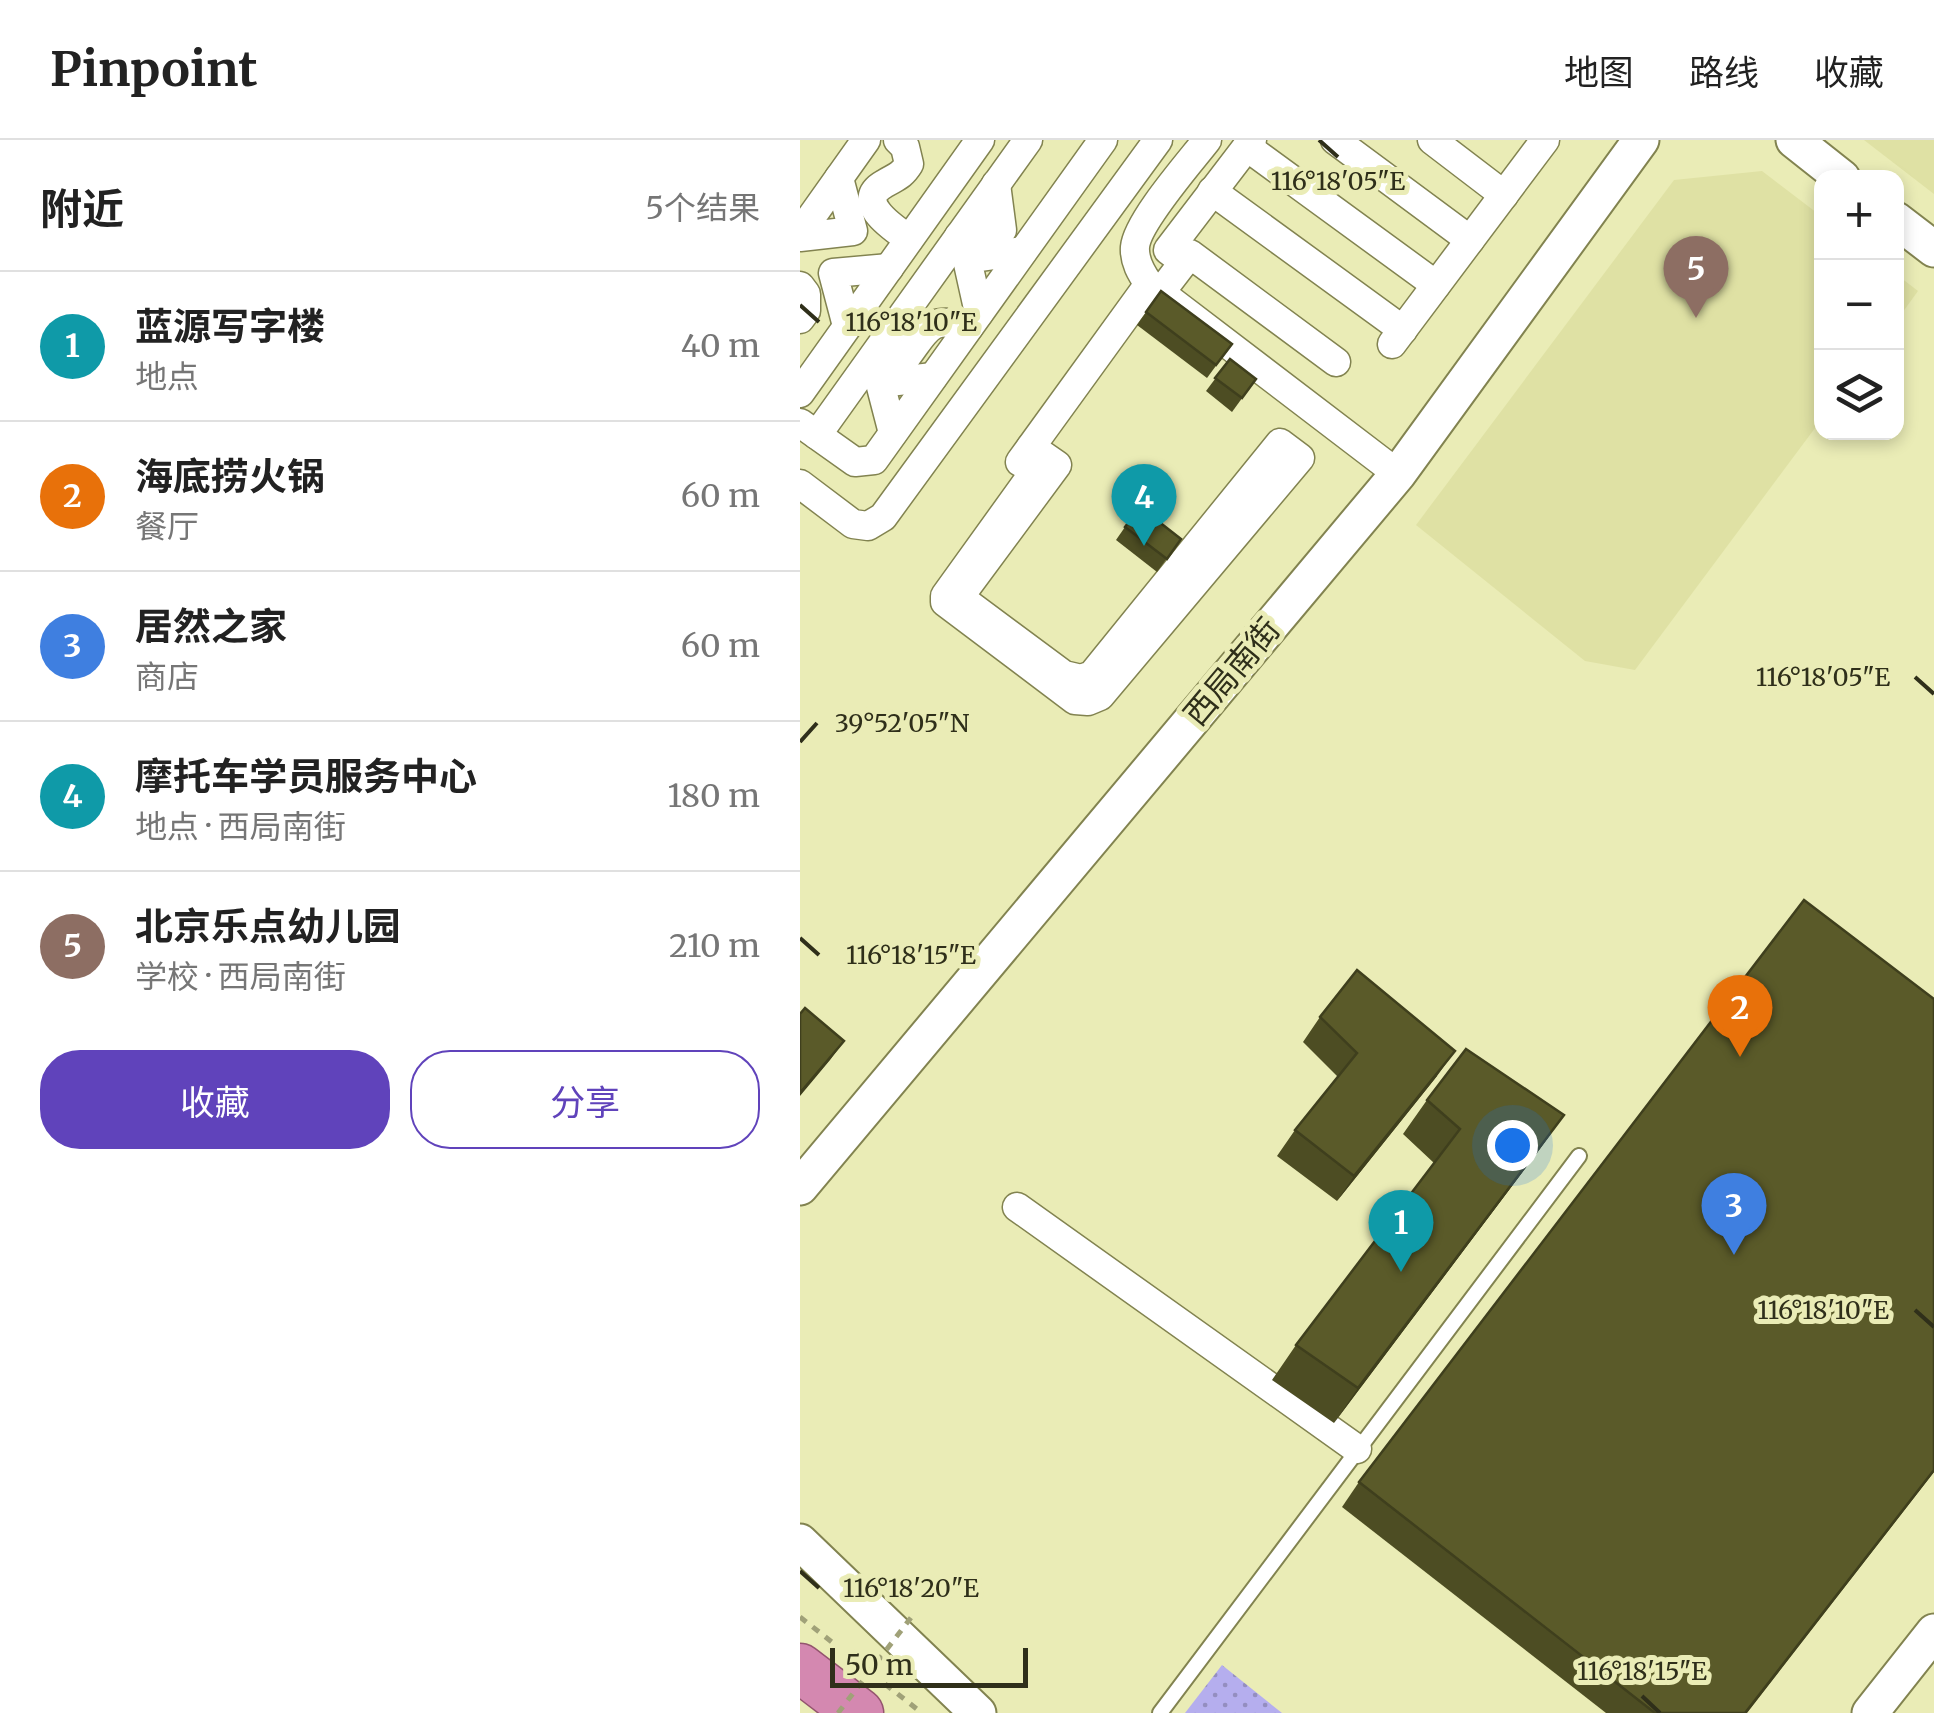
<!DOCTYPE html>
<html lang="zh">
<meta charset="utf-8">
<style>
:root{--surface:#fff;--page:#f2f2f2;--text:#222;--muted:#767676;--line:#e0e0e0;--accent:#6043bb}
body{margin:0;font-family:Merriweather,"Noto Sans SC",serif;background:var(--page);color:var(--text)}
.controls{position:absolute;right:30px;top:30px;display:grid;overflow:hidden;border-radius:20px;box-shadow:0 5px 15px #0003}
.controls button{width:90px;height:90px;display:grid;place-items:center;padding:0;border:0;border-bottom:2px solid var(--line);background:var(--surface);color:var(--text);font:50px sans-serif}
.scale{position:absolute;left:30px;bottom:25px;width:198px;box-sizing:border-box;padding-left:10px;border:5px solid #2f2f1a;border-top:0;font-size:28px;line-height:35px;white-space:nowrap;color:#2f2f1a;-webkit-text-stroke:8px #eaecb6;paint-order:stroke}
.you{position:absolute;left:712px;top:1005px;width:35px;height:35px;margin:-25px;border:8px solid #fff;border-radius:50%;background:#1a73e8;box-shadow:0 0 0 15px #1a73e833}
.badge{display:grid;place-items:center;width:65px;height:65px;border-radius:50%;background:var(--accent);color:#fff;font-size:32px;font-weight:700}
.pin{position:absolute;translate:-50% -82px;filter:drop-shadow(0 2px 5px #0008)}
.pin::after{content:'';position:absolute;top:52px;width:35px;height:30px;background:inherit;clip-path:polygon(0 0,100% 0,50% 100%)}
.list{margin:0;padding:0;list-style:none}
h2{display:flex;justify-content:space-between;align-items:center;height:130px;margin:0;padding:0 40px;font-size:42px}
h2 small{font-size:32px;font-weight:400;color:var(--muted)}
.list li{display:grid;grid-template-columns:65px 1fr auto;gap:30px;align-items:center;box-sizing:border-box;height:150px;padding:0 40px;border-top:2px solid var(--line)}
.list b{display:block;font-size:38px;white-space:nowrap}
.list p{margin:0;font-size:32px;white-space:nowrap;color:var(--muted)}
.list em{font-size:32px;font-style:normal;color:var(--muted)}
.actions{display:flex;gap:20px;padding:30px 40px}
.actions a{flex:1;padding:22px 0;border:2px solid var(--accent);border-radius:40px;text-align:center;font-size:35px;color:var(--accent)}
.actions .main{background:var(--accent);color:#fff}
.icon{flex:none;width:55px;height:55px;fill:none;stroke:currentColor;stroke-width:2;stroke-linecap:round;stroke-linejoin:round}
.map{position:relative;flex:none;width:1134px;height:1573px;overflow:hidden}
header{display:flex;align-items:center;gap:60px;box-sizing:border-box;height:140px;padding:0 50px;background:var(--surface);border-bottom:2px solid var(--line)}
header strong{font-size:48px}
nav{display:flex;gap:55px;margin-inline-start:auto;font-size:35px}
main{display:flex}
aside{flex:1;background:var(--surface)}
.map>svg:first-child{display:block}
.built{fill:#dfe1a4}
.park{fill:url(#park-dots)}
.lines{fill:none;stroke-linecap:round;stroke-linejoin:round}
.service-casing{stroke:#828350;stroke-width:18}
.minor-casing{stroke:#828350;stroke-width:31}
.tertiary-casing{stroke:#828350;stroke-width:39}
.trunk-casing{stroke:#94556e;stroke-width:51}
.path{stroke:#a0a178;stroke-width:5;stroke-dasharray:8 8;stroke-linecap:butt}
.service{stroke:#fff;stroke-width:14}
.minor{stroke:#fff;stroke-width:28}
.tertiary{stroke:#fff;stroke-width:35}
.trunk{stroke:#d488b0;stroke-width:48}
.path-bridge{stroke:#a0a178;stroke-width:5;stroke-dasharray:8 8;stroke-linecap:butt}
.wall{fill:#4d4d23}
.shaded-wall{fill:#3f3f1d}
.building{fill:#5a5a29;stroke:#3f3f1d;stroke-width:2.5}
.ticks{fill:none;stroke:#2f2f1a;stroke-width:4}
.labels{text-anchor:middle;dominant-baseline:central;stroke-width:10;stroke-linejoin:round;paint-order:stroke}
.street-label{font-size:32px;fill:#2f2f1a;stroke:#eaecb6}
.ticks-label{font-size:25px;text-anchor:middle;fill:#2f2f1a;stroke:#eaecb6;stroke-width:10;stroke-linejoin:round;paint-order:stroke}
</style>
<header>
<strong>Pinpoint</strong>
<nav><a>地图</a><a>路线</a><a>收藏</a></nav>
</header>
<main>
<aside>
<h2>附近<small>5个结果</small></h2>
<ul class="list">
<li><span class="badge" style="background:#0f9aa8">1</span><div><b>蓝源写字楼</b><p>地点</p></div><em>40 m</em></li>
<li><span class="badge" style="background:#e8710a">2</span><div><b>海底捞火锅</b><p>餐厅</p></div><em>60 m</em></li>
<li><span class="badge" style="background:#3f7fe0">3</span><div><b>居然之家</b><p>商店</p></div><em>60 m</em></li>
<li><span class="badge" style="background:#0f9aa8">4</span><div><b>摩托车学员服务中心</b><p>地点 · 西局南街</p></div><em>180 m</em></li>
<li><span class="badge" style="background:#8d6e63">5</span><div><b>北京乐点幼儿园</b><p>学校 · 西局南街</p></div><em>210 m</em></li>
</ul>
<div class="actions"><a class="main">收藏</a><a>分享</a></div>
</aside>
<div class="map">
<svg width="1134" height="1573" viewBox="0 0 1134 1573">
<defs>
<pattern id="park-dots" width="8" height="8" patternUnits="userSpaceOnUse" patternTransform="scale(2.5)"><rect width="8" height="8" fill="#b5aeee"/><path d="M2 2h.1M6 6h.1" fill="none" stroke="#948ec0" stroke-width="1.8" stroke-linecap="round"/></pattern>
</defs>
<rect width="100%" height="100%" fill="#eaecb6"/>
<g class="built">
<path d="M1065,0H1134V54L1064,0Z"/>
<path d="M962,31L1021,76V280L835,530L785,521L616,385L874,40Z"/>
<path d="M1096,134L1118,151L1097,180H1096Z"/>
</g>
<path class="park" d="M422,1525L482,1573H385Z"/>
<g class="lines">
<g class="service-casing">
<path id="service" d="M360,1573L779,1016"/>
</g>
<g class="minor-casing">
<g id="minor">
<path d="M98,0L105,7L109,24C101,37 95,37 84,44C52,62 95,89 109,99"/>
<path d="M535,0L670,100"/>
<path d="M632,0L704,55"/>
<path d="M447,7L636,145"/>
<path d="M412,51L603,190"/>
<path d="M0,93L66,0"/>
<path d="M159,96L202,90L196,44"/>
<path d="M0,97L53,91L39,38"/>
<path d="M384,122L368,110L452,0"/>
<path d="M349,144C341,133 334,121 335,107C337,82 390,22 407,0"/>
<path d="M0,146L6,154V171L0,179"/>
<path d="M360,153L390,114L536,222"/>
<path d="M179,173L167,119L223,111"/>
<path d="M47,186L33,133L89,128"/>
<path d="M592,204L745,0"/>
<path d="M76,214L92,219L107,216C128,188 130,175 169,187"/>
<path d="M0,253L180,0"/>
<path d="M0,283L55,322L74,320L303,0"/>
<path d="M93,293L80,243L133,237"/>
<path d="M17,295L228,0"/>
<path d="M231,307L257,325L166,448L163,460L264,535L281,539L292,535L480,303L500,318L300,556L288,561L275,560L145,462V456L245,317"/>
<path d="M220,322L349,144L598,334"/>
<path d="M0,344L53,384L68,386L83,377L358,0"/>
<path d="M217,1067L557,1309"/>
</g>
</g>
<g class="tertiary-casing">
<g id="tertiary">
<path d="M994,0L1042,38"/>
<path d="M1096,80L1134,109"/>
<path d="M0,1047L598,334L841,0"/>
<path d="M0,1402L178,1573"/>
<path d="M1070,1573L1134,1492"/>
</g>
</g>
<g class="trunk-casing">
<path id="trunk" d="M0,1528L59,1573"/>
</g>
<g class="path">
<path d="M0,1477L37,1506"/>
<path d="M85,1544L122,1573"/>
</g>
<use href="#service" class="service"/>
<use href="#minor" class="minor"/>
<use href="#tertiary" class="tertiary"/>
<use href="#trunk" class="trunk"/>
<path class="path-bridge" d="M38,1573L113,1475"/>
</g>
<g class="wall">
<path d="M361,151L432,204L407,238L337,185Z"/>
<path d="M430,219L456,239L432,272L406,251Z"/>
<path d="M325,387L381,399L357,432L316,400Z"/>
<path d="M520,877L637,936L537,1061L477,1016L495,990L538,937L503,902Z"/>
<path d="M627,960L764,975L739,1010L534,1283L472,1240L496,1205L634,1023L603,994Z"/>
<path d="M559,1342L947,1573H806L542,1367Z"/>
</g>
<g class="shaded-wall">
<path d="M44,901L30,920L0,956V953Z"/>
<path d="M655,911L637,936L537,1061L554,1036Z"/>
<path d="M764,975L739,1010L534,1283L558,1248Z"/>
<path d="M1134,1330V1332L947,1573H945Z"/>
</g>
<g class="building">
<path d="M361,151L432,204L416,225L346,172Z"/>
<path d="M430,219L456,239L442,258L415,238Z"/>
<path d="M340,367L381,399L367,419L325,387Z"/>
<path d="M1004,760L1134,859V1330L945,1573H855L559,1342Z"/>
<path d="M557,830L655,911L554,1036L495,990L557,913L520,877Z"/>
<path d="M5,868L44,901L0,953V874Z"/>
<path d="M666,909L764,975L558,1248L496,1205L660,989L627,960Z"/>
</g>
<path class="ticks" d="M519,0L538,17M0,165L19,182M1115,537L1134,554M0,602L17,583M0,798L19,815M1115,1170L1134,1187M0,1431L19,1448M842,1556L860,1573"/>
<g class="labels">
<g class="street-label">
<text transform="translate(432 532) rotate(-50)">西局南街</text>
</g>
</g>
<g class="ticks-label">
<text x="538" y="50">116°18'05"E</text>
<text x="111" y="191">116°18'10"E</text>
<text x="1023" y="546">116°18'05"E</text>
<text x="102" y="592">39°52'05"N</text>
<text x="111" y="824">116°18'15"E</text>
<text x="1023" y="1179">116°18'10"E</text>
<text x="111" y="1457">116°18'20"E</text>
<text x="842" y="1540">116°18'15"E</text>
</g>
</svg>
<div class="controls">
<button>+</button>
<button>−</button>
<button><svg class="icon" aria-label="layers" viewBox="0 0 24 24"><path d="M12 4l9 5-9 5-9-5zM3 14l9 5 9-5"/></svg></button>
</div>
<div class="scale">50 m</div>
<div class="you"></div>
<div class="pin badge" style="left:601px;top:1132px;background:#0f9aa8">1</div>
<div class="pin badge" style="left:940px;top:917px;background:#e8710a">2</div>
<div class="pin badge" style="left:934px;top:1115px;background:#3f7fe0">3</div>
<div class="pin badge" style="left:344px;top:406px;background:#0f9aa8">4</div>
<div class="pin badge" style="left:896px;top:178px;background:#8d6e63">5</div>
</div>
</main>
